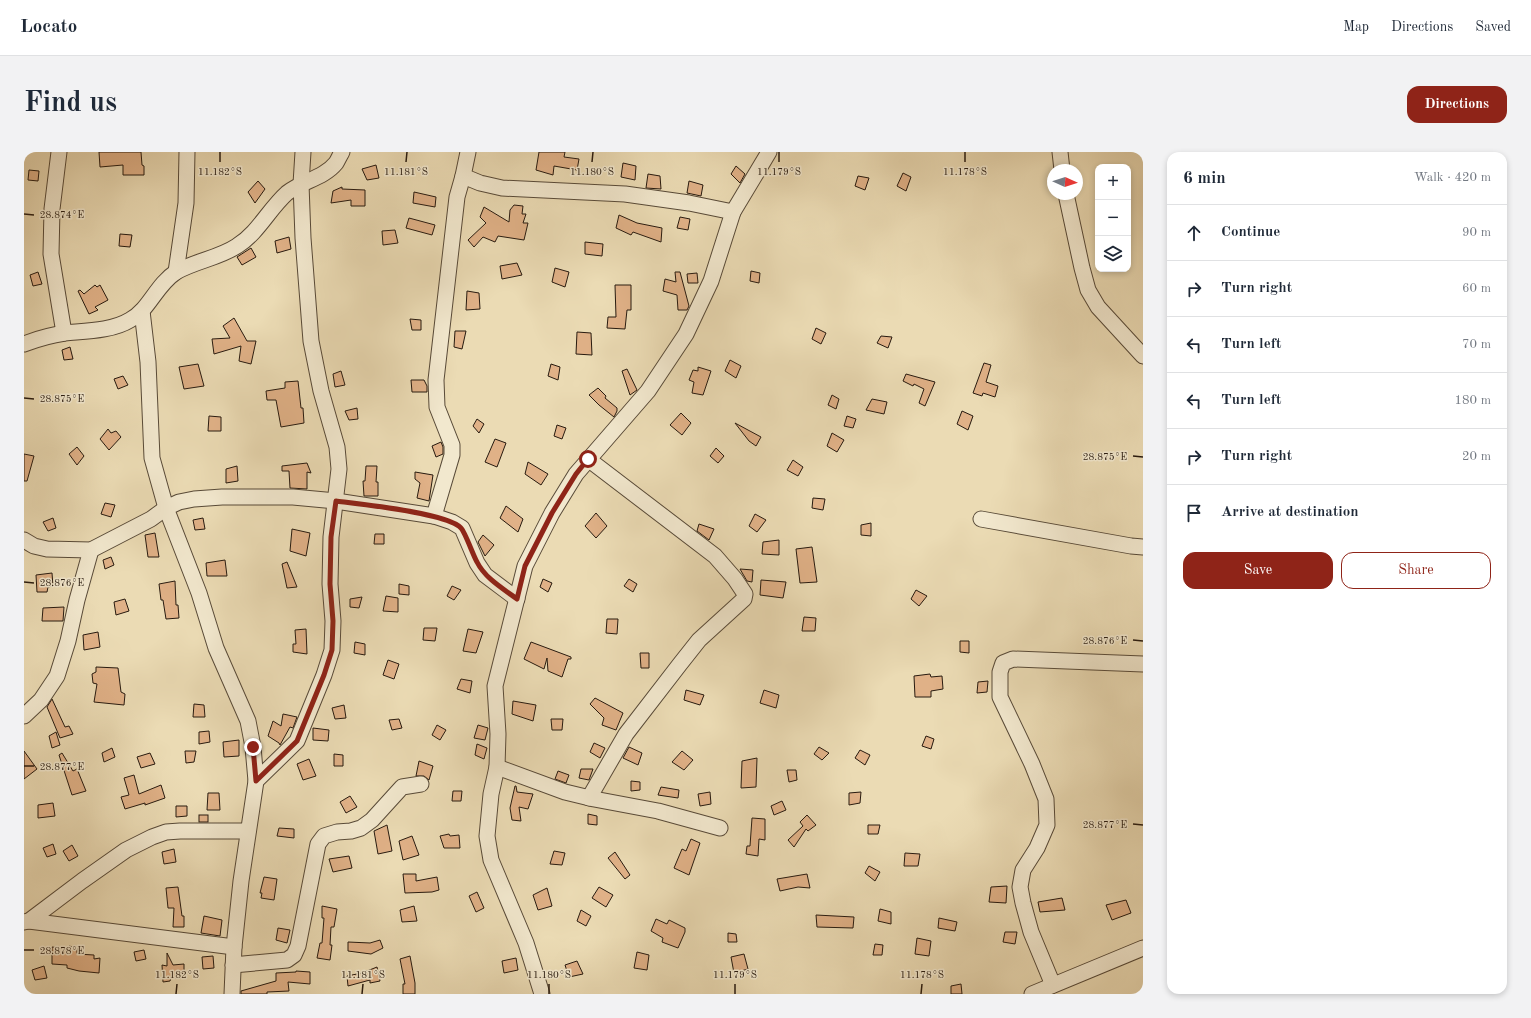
<!DOCTYPE html>
<meta charset="utf-8">
<style>
:root{--surface:#fff;--page:#f2f2f3;--text:#1f2937;--muted:#747a83;--line:#e0e1e3;--accent:#8f2418}
body{margin:0;font-family:"Old Standard TT",serif;background:var(--page);color:var(--text)}
.controls{position:absolute;right:12px;top:12px;display:grid;overflow:hidden;border-radius:8px;box-shadow:0 2px 6px #0003}
.controls button{width:36px;height:36px;display:grid;place-items:center;padding:0;border:0;border-bottom:1px solid var(--line);background:var(--surface);color:var(--text);font:20px sans-serif}
.compass{position:absolute;left:1023px;top:12px;width:36px;height:36px;border-radius:50%;background:var(--surface);box-shadow:0 2px 6px #0003;rotate:93deg}
.stop{position:absolute;width:12px;height:12px;margin:-9px;border:3px solid #8f2418;border-radius:50%;background:#fff}
.stop.end{background:#8f2418;border-color:#fff;box-shadow:0 1px 4px #0008}
.list{margin:0;padding:0;list-style:none}
h2{display:flex;justify-content:space-between;align-items:center;height:52px;margin:0;padding:0 16px;font-size:17px}
h2 small{font-size:13px;font-weight:400;color:var(--muted)}
.list li{display:grid;grid-template-columns:26px 1fr auto;gap:12px;align-items:center;box-sizing:border-box;height:56px;padding:0 16px;border-top:1px solid var(--line)}
.list b{display:block;font-size:15px;white-space:nowrap}
.list em{font-size:13px;font-style:normal;color:var(--muted)}
.actions{display:flex;gap:8px;padding:12px 16px}
.actions a{flex:1;padding:9px 0;border:1px solid var(--accent);border-radius:12px;text-align:center;font-size:14px;color:var(--accent)}
.actions .main{background:var(--accent);color:#fff}
.icon{flex:none;width:22px;height:22px;fill:none;stroke:currentColor;stroke-width:2;stroke-linecap:round;stroke-linejoin:round}
.map{position:relative;flex:none;width:1119px;height:842px;overflow:hidden;border-radius:12px}
header{display:flex;align-items:center;gap:24px;box-sizing:border-box;height:56px;padding:0 20px;background:var(--surface);border-bottom:1px solid var(--line)}
header strong{font-size:19px}
nav{display:flex;gap:22px;margin-inline-start:auto;font-size:14px}
.intro{display:flex;align-items:center;justify-content:space-between;box-sizing:border-box;height:96px;padding:0 24px}
h1{margin:0;font-size:28px}
.button{padding:10px 18px;border-radius:12px;background:var(--accent);color:#fff;font-size:14px;font-weight:700}
main{display:flex;gap:24px;padding:0 24px}
aside{flex:1;background:var(--surface);border-radius:12px;box-shadow:0 2px 6px #0003}
.map>svg:first-child{display:block}
.building{fill:#e0b187;stroke:#271a0f}
.lines{fill:none;stroke-linecap:round;stroke-linejoin:round}
.minor-casing{stroke:#584a38;stroke-width:17}
.minor{stroke:#f2e8ce;stroke-width:15}
.route{stroke:#8f2418;stroke-width:5}
.ticks{fill:none;stroke:#271a0f;stroke-width:1.5}
.ticks-label{font-size:10px;text-anchor:middle;fill:#271a0f;stroke:#f2e8ce;stroke-width:3;stroke-linejoin:round;paint-order:stroke}
</style>
<header>
<strong>Locato</strong>
<nav><a>Map</a><a>Directions</a><a>Saved</a></nav>
</header>
<div class="intro"><h1>Find us</h1><a class="button">Directions</a></div>
<main>
<div class="map">
<svg width="1119" height="842" viewBox="0 0 1119 842">
<rect width="100%" height="100%" fill="#ebdbb4"/>
<filter id="stains"><feTurbulence type="fractalNoise" baseFrequency=".005" numOctaves="4"/><feColorMatrix values="0 0 0 0 .2 0 0 0 0 .09 0 0 0 0 .02 0 0 0 .5 -.17"/></filter>
<radialGradient id="worn" r=".72"><stop offset=".6" stop-color="#630" stop-opacity="0"/><stop offset="1" stop-color="#630" stop-opacity=".3"/></radialGradient>
<g class="building">
<path d="M75,0H117L118,13L120,14V23H99V13L76,15Z"/>
<path d="M515,0H541L540,5L555,7L553,18L530,14L529,23L512,18Z"/>
<path d="M599,11L612,14L611,28L597,25Z"/>
<path d="M352,13L355,26L343,28L338,17Z"/>
<path d="M712,14L721,22L716,31L707,22Z"/>
<path d="M5,18L15,19L14,29L4,28Z"/>
<path d="M879,21L887,25L882,39L873,34Z"/>
<path d="M624,22L636,24L637,37L622,36Z"/>
<path d="M834,24L845,26L841,38L831,34Z"/>
<path d="M234,29L241,37L231,51L224,40Z"/>
<path d="M665,29L679,33L677,44L663,41Z"/>
<path d="M318,35V37L341,38V54H327V48L307,51L309,39Z"/>
<path d="M390,40L412,45L411,55L389,51Z"/>
<path d="M490,53L499,54L498,62H502L499,71H504L500,88L474,84L471,90L459,85L450,95L444,88L462,71L456,65L460,55L485,70L486,58Z"/>
<path d="M595,63L613,71L638,76L637,90L609,80L607,83L592,76Z"/>
<path d="M656,65L666,67L664,78L653,76Z"/>
<path d="M385,66L411,73L408,83L382,76Z"/>
<path d="M371,78L374,91L359,93L358,79Z"/>
<path d="M96,82L108,83L106,95L95,94Z"/>
<path d="M265,85L267,97L253,101L251,89Z"/>
<path d="M561,90L579,92L578,104L561,102Z"/>
<path d="M227,96L232,105L218,113L213,105Z"/>
<path d="M493,111L498,123L478,127L476,114Z"/>
<path d="M531,116L545,120L541,135L528,130Z"/>
<path d="M727,119L736,121L735,131L726,129Z"/>
<path d="M14,120L18,132L9,134L6,123Z"/>
<path d="M651,120H656L665,154L663,158H654L653,143L639,139L641,127L652,130Z"/>
<path d="M673,121L674,131H664L663,122Z"/>
<path d="M71,133L73,135L76,133L84,148L71,155L74,158L65,162L54,139L56,138L60,142Z"/>
<path d="M591,133H607V158H603L601,177L583,176L584,165H592Z"/>
<path d="M443,139L455,141L456,157L442,158Z"/>
<path d="M210,166L223,189H232L227,212L215,209L217,194L190,202L188,187L206,186L199,174Z"/>
<path d="M386,167L397,168V178H388Z"/>
<path d="M792,176L802,181L797,192L788,187Z"/>
<path d="M431,179H442L438,197L430,195Z"/>
<path d="M553,180L567,181L568,203L552,202Z"/>
<path d="M857,184L868,185L864,196L853,191Z"/>
<path d="M46,195L49,207L40,208L38,198Z"/>
<path d="M706,208L717,214L712,226L701,219Z"/>
<path d="M960,211L967,213L962,230L974,234L971,245L959,241L958,244L949,241Z"/>
<path d="M174,212L180,234L160,237L155,215Z"/>
<path d="M527,212L536,215L534,228L524,224Z"/>
<path d="M674,215L687,219L679,243L668,241L670,230L665,228L669,218L674,219Z"/>
<path d="M603,217L613,238L606,243L598,219Z"/>
<path d="M317,219L321,233L311,235L309,222Z"/>
<path d="M882,222L911,230L901,254L895,251L900,237L890,232L889,234L879,229Z"/>
<path d="M99,224L104,233L94,237L90,227Z"/>
<path d="M387,228H400L403,234V240H388Z"/>
<path d="M274,229L277,256H279L280,271L257,275L252,248H243L242,239L261,236V230Z"/>
<path d="M574,236L582,244L581,246L593,256V259L590,265L575,253L565,243Z"/>
<path d="M808,243L815,247L812,257L804,253Z"/>
<path d="M848,247L863,250L860,262L842,258Z"/>
<path d="M333,256L334,267L325,268L321,259Z"/>
<path d="M938,259L949,264L944,278L933,272Z"/>
<path d="M657,261L667,271L658,283L646,273Z"/>
<path d="M185,264L197,265V279H184Z"/>
<path d="M823,264L832,267L829,276L820,274Z"/>
<path d="M453,267L460,272L455,281L449,274Z"/>
<path d="M711,271L737,285L732,294L725,289Z"/>
<path d="M533,273L542,276L538,287L530,284Z"/>
<path d="M84,277L87,281L92,279L97,285L85,298L76,287Z"/>
<path d="M808,281L820,288L813,300L803,294Z"/>
<path d="M471,287L482,291L473,315L461,310Z"/>
<path d="M417,290L419,295V302L412,305L408,294Z"/>
<path d="M53,295L60,304L53,313L45,302Z"/>
<path d="M692,296L700,304L694,311L686,304Z"/>
<path d="M0,302L10,304L3,329H0Z"/>
<path d="M769,308L779,315L774,324L763,318Z"/>
<path d="M504,310L524,322L517,333L501,322Z"/>
<path d="M283,311L287,321L283,320V337L266,336L265,319H258V314Z"/>
<path d="M213,314L214,329L202,331V317Z"/>
<path d="M342,314H353L352,330H354V344H340L339,329H341Z"/>
<path d="M391,320L409,323L405,349L393,346L396,331L391,327Z"/>
<path d="M789,346L801,347L799,358L788,356Z"/>
<path d="M81,351L91,353L87,365L77,362Z"/>
<path d="M482,354L499,367L494,380L476,366Z"/>
<path d="M572,361L583,374L572,386L561,374Z"/>
<path d="M731,362L742,368L733,380L725,374Z"/>
<path d="M29,366L32,376L24,379L19,370Z"/>
<path d="M179,366L181,377L171,378L169,368Z"/>
<path d="M847,371V384L837,383V373Z"/>
<path d="M675,372L690,377L685,388L673,379Z"/>
<path d="M268,377L286,381L282,404L266,399Z"/>
<path d="M131,381L135,405H124L121,383Z"/>
<path d="M351,382H360V392H350Z"/>
<path d="M459,383L470,393L461,404L454,390Z"/>
<path d="M755,388V403L738,402L739,390Z"/>
<path d="M788,395L793,430L776,431L772,397Z"/>
<path d="M87,405L90,413L81,417L79,408Z"/>
<path d="M201,408L203,424H183L182,411Z"/>
<path d="M263,410L273,435L263,436L258,412Z"/>
<path d="M716,417L729,418L728,430L723,429Z"/>
<path d="M28,421L29,434L24,435L23,440H13L12,423Z"/>
<path d="M519,427L528,431L524,440L516,435Z"/>
<path d="M605,427L613,432L609,440L600,434Z"/>
<path d="M737,428L762,430L759,446L736,443Z"/>
<path d="M151,429L152,453H154L155,466L142,467L139,448H137L135,432Z"/>
<path d="M375,432L385,434V443L375,442Z"/>
<path d="M428,434L437,438L430,448L423,444Z"/>
<path d="M892,438L903,444L895,454L887,447Z"/>
<path d="M362,444L374,446V460L359,459Z"/>
<path d="M338,445L335,456L326,455V447Z"/>
<path d="M101,447L105,459L92,463L90,450Z"/>
<path d="M40,455L39,469H18L19,456Z"/>
<path d="M780,465L792,466L791,479H778Z"/>
<path d="M583,467H594L593,482L582,481Z"/>
<path d="M400,476H413L411,489L399,488Z"/>
<path d="M282,477L283,502L269,500V492H272L271,478Z"/>
<path d="M444,477L459,480L452,501L439,499Z"/>
<path d="M74,480L76,495L60,498L59,483Z"/>
<path d="M936,489H945V501L936,500Z"/>
<path d="M331,490L341,492V503L330,501Z"/>
<path d="M507,490L547,505V507H544L538,525L524,519L523,506L520,517L500,507Z"/>
<path d="M616,501H625V516H617Z"/>
<path d="M364,508L375,512L370,527L359,523Z"/>
<path d="M72,515L94,516L97,540L101,542L100,553L70,550L73,532L69,531L68,522L72,520Z"/>
<path d="M906,522L907,525L918,524L919,537L907,539V545H891L890,524Z"/>
<path d="M437,527L448,529L446,541L433,537Z"/>
<path d="M964,529L963,540L953,541L954,530Z"/>
<path d="M662,538L680,543L676,553L660,548Z"/>
<path d="M740,538L755,543L752,556L736,551Z"/>
<path d="M571,546L599,561L592,578L578,573L580,566L566,552Z"/>
<path d="M28,547L41,575L45,574L49,582L36,586L23,555Z"/>
<path d="M489,549L512,553L509,569L488,562Z"/>
<path d="M170,552L180,553L181,565H169Z"/>
<path d="M320,553L322,566L311,567L308,556Z"/>
<path d="M259,562L273,565L269,576L266,575L256,593L255,591L244,584L249,569L257,574Z"/>
<path d="M375,567L378,576L368,578L365,568Z"/>
<path d="M527,567H539L538,578H528Z"/>
<path d="M413,573L422,578L416,588L408,583Z"/>
<path d="M454,573L464,576L461,588L450,586Z"/>
<path d="M289,576L305,578L304,589L289,588Z"/>
<path d="M185,579L186,590L175,592V580Z"/>
<path d="M32,580L36,593L28,596L25,584Z"/>
<path d="M902,584L910,587L907,597L898,594Z"/>
<path d="M215,588V604L200,605L199,590Z"/>
<path d="M570,591L581,596L576,606L566,600Z"/>
<path d="M453,592L463,596L460,607L451,603Z"/>
<path d="M605,595L618,601L614,613L599,606Z"/>
<path d="M795,595L805,601L798,608L790,602Z"/>
<path d="M88,596L91,605L80,610L78,601Z"/>
<path d="M836,598L846,603L841,613L831,606Z"/>
<path d="M0,599L13,617L0,627Z"/>
<path d="M161,599H172L170,610L162,611Z"/>
<path d="M658,599L669,608L660,618L648,610Z"/>
<path d="M38,601L49,619L53,617L62,639L48,643L35,603Z"/>
<path d="M126,601L131,612L117,616L113,605Z"/>
<path d="M310,602L319,603V614H310Z"/>
<path d="M733,606L732,635L717,636L718,609Z"/>
<path d="M285,607L292,624L279,628L273,612Z"/>
<path d="M395,609L409,614L405,628L400,624H392Z"/>
<path d="M557,617H569L565,628L555,626Z"/>
<path d="M763,618H772L773,628L765,630Z"/>
<path d="M534,619L545,623L542,631L531,627Z"/>
<path d="M110,623L115,642L137,633L141,646L121,653V651L101,657L97,645L105,643L100,626Z"/>
<path d="M607,629L616,630V638L607,639Z"/>
<path d="M491,634H492L493,640L509,642L504,657L495,655L497,669L488,668L486,656Z"/>
<path d="M637,635L655,638L654,646L634,643Z"/>
<path d="M429,639H438L437,649H428Z"/>
<path d="M686,640L687,652L676,654L674,642Z"/>
<path d="M837,640L836,651L825,653V641Z"/>
<path d="M184,641H195L196,658H183Z"/>
<path d="M326,644L333,655L322,661L316,650Z"/>
<path d="M758,649L762,658L750,663L747,654Z"/>
<path d="M29,651L31,664L14,666V653Z"/>
<path d="M152,654H163V664L152,665Z"/>
<path d="M564,662L573,664V673L564,672Z"/>
<rect x="175" y="663" width="9" height="7"/>
<path d="M783,663L792,673L784,679L782,677L770,695L764,688L779,674L776,670Z"/>
<path d="M728,666L741,667V688L735,687L734,704L722,702L723,694H726Z"/>
<path d="M363,673L368,699L354,702L350,679Z"/>
<path d="M844,673H856L854,682H844Z"/>
<path d="M255,676L270,677V686L253,684Z"/>
<path d="M425,682L426,684L435,683L436,696H420L416,684Z"/>
<path d="M388,684L395,703L379,708L375,689Z"/>
<path d="M667,687L676,691L665,723L650,716L658,697L662,699Z"/>
<path d="M29,692L32,702L23,705L19,696Z"/>
<path d="M48,693L54,704L45,709L39,699Z"/>
<path d="M150,697L152,710L140,712L138,700Z"/>
<path d="M530,699L541,701L538,713L526,712Z"/>
<path d="M591,700L606,723L601,727L584,706Z"/>
<path d="M881,701L896,702L894,714H880Z"/>
<path d="M325,704L328,716L309,720L305,707Z"/>
<path d="M845,714L856,720L851,729L841,721Z"/>
<path d="M379,722H392V729L413,725L415,738L408,740L381,741Z"/>
<path d="M783,722L786,736L774,735L756,739L753,727Z"/>
<path d="M240,725L253,727L250,748L237,746L238,741H236Z"/>
<path d="M983,734L982,751L965,750L967,735Z"/>
<path d="M154,735L158,764H160V775H149L150,756H144L142,736Z"/>
<path d="M575,735L589,743L582,755L568,746Z"/>
<path d="M523,736L528,754L514,758L509,743Z"/>
<path d="M453,740L460,756L452,760L445,744Z"/>
<path d="M1038,746L1041,758L1016,760L1014,750Z"/>
<path d="M1102,748L1107,761L1088,768L1082,753Z"/>
<path d="M298,754L313,757L310,775H307L306,793H308L306,808L293,806L296,791H298L300,766H298Z"/>
<path d="M390,754L393,769L378,770L376,758Z"/>
<path d="M856,757L867,760V772L854,769Z"/>
<path d="M557,758L567,764L562,774L553,769Z"/>
<path d="M792,763L830,765L829,776L793,775Z"/>
<path d="M180,764L198,768L196,784L177,781Z"/>
<path d="M915,766L933,770L931,779L914,776Z"/>
<path d="M632,767L643,772L645,768L661,776V780L654,796L638,790L639,786L627,779Z"/>
<path d="M254,776L266,778L263,791L252,788Z"/>
<path d="M981,780H993L991,792L979,790Z"/>
<path d="M704,781L712,782L713,790H704Z"/>
<path d="M893,786L907,789L905,804L891,802Z"/>
<path d="M356,788L359,796L347,802L324,799V790L346,791Z"/>
<path d="M851,792L859,793L858,803H849Z"/>
<path d="M45,794L53,796V802L70,803V807L76,806L75,821L55,819L43,816V813L28,812V795L44,797Z"/>
<path d="M120,798L122,807L112,809L110,800Z"/>
<path d="M613,800L625,803L623,818L610,816Z"/>
<path d="M143,801L149,813L160,812V826H147L146,829L139,830L138,813L143,814Z"/>
<path d="M720,802L724,817L710,821L707,805Z"/>
<path d="M189,804L190,816L179,817L178,805Z"/>
<path d="M386,804L391,831V842H379V832H381L376,807Z"/>
<path d="M492,806L494,818L480,821L478,809Z"/>
<path d="M553,809L559,822L545,825L541,813Z"/>
<path d="M20,814L23,826L11,828L8,818Z"/>
<path d="M353,815L356,829L346,831V828L324,834L323,824L338,821Z"/>
<path d="M272,819L286,820V832L264,830L265,839L243,840V842H217V839L252,829V821L272,820Z"/>
<path d="M937,832L938,842H927V834Z"/>
</g>
<g class="lines">
<g class="minor-casing">
<g id="minor">
<path d="M35,0L28,57L27,102L40,181"/>
<path d="M1036,0L1038,18"/>
<path d="M439,24L456,31L478,36L601,42L665,51L709,60"/>
<path d="M1042,42L1058,116L1064,138L1074,155L1119,204"/>
<path d="M152,120L162,51L163,0"/>
<path d="M118,159L124,210L128,306L142,356L175,441L192,496L224,569L229,595L232,629L217,729L210,795L208,842"/>
<path d="M0,192C13,187 27,183 41,181C62,179 88,179 106,168C125,158 132,133 152,120C171,109 195,106 213,94C234,81 245,57 263,41C278,29 300,26 312,11C314,8 316,3 318,0"/>
<path d="M564,307L691,404L711,427L721,442L720,447L675,488L656,512L602,582L565,646"/>
<path d="M410,364L428,303V293L413,255L412,228L433,45L439,24L444,0"/>
<path d="M957,367L1107,394L1119,395"/>
<path d="M0,388L10,394L23,397L67,398L127,367L142,356L155,350L170,347L198,345H269L312,349L410,364L428,370L438,376L453,411L461,423L493,447"/>
<path d="M0,564L17,548L33,524L44,489L53,448L67,398"/>
<path d="M473,615L541,640L570,647L634,659L696,676"/>
<path d="M232,629L273,589L300,523L308,498L309,469L306,432L307,385L315,317L313,295L297,239L287,189L279,86L277,32L279,0"/>
<path d="M5,769L210,795"/>
<path d="M0,770L5,769L58,729L102,698L128,685L142,680L156,679H224"/>
<path d="M209,813L263,808L270,803L274,794L294,692L300,684L313,680L327,679L337,676L348,668L378,635L397,632"/>
<path d="M1029,833L1007,780L999,751L996,735L999,718L1013,696L1023,673L1022,647L1008,612L976,545V520L979,511L989,507L1119,512"/>
<path d="M518,842L502,791L467,708L463,684L467,642L473,615L474,582L471,534L501,414L528,361L552,322L624,239L662,182L687,129L709,60L745,0"/>
<path d="M1008,842L1119,796"/>
</g>
</g>
<use href="#minor" class="minor"/>
</g>
<g class="lines">
<path class="route" d="M229,595L232,629L273,589L300,523L308,498L309,469L306,432L307,385L312,349C336,352 423,361 437,376C441,380 449,403 453,410C461,426 478,436 493,447L501,414L528,361L552,322L564,307"/>
</g>
<path class="ticks" d="M196,10V0M382,10L383,0M568,10L569,0M755,10V0M941,10V0M0,62L10,63M0,246L10,247M1109,304L1119,305M0,430L10,431M1109,488L1119,489M0,614H10M1109,672L1119,673M0,798H10M152,842L153,832M338,842L339,832M525,842V832M711,842V832M897,842L898,832"/>
<g class="ticks-label">
<text x="196" y="23">11.182°S</text>
<text x="382" y="23">11.181°S</text>
<text x="568" y="23">11.180°S</text>
<text x="755" y="23">11.179°S</text>
<text x="941" y="23">11.178°S</text>
<text x="38" y="66">28.874°E</text>
<text x="38" y="250">28.875°E</text>
<text x="1081" y="308">28.875°E</text>
<text x="38" y="434">28.876°E</text>
<text x="1081" y="492">28.876°E</text>
<text x="38" y="618">28.877°E</text>
<text x="1081" y="676">28.877°E</text>
<text x="38" y="802">28.878°E</text>
<text x="153" y="826">11.182°S</text>
<text x="339" y="826">11.181°S</text>
<text x="525" y="826">11.180°S</text>
<text x="711" y="826">11.179°S</text>
<text x="898" y="826">11.178°S</text>
</g>
<rect width="100%" height="100%" filter="url(#stains)"/>
<rect width="100%" height="100%" fill="url(#worn)"/>
</svg>
<div class="controls">
<button>+</button>
<button>−</button>
<button><svg class="icon" aria-label="layers" viewBox="0 0 24 24"><path d="M12 4l9 5-9 5-9-5zM3 14l9 5 9-5"/></svg></button>
</div>
<svg class="compass" viewBox="-18 -18 36 36"><path d="M0-13l5 13h-10z" fill="#e53935"/><path d="M0 13l5-13h-10z" fill="#747a83"/></svg>
<div class="stop" style="left:564px;top:307px"></div>
<div class="stop end" style="left:229px;top:595px"></div>
</div>
<aside>
<h2>6 min<small>Walk · 420 m</small></h2>
<ul class="list">
<li><svg class="icon" aria-label="ahead" viewBox="0 0 24 24"><path d="M12 20V5M6 11l6-6 6 6"/></svg><div><b>Continue</b></div><em>90 m</em></li>
<li><svg class="icon" aria-label="right" viewBox="0 0 24 24"><path d="M7 20v-9h11M14 6l5 5-5 5"/></svg><div><b>Turn right</b></div><em>60 m</em></li>
<li><svg class="icon" aria-label="left" viewBox="0 0 24 24"><path d="M17 20v-9H6M10 6l-5 5 5 5"/></svg><div><b>Turn left</b></div><em>70 m</em></li>
<li><svg class="icon" aria-label="left" viewBox="0 0 24 24"><path d="M17 20v-9H6M10 6l-5 5 5 5"/></svg><div><b>Turn left</b></div><em>180 m</em></li>
<li><svg class="icon" aria-label="right" viewBox="0 0 24 24"><path d="M7 20v-9h11M14 6l5 5-5 5"/></svg><div><b>Turn right</b></div><em>20 m</em></li>
<li><svg class="icon" aria-label="arrive" viewBox="0 0 24 24"><path d="M6 21V4h12l-3 4 3 4H6"/></svg><div><b>Arrive at destination</b></div></li>
</ul>
<div class="actions"><a class="main">Save</a><a>Share</a></div>
</aside>
</main>
